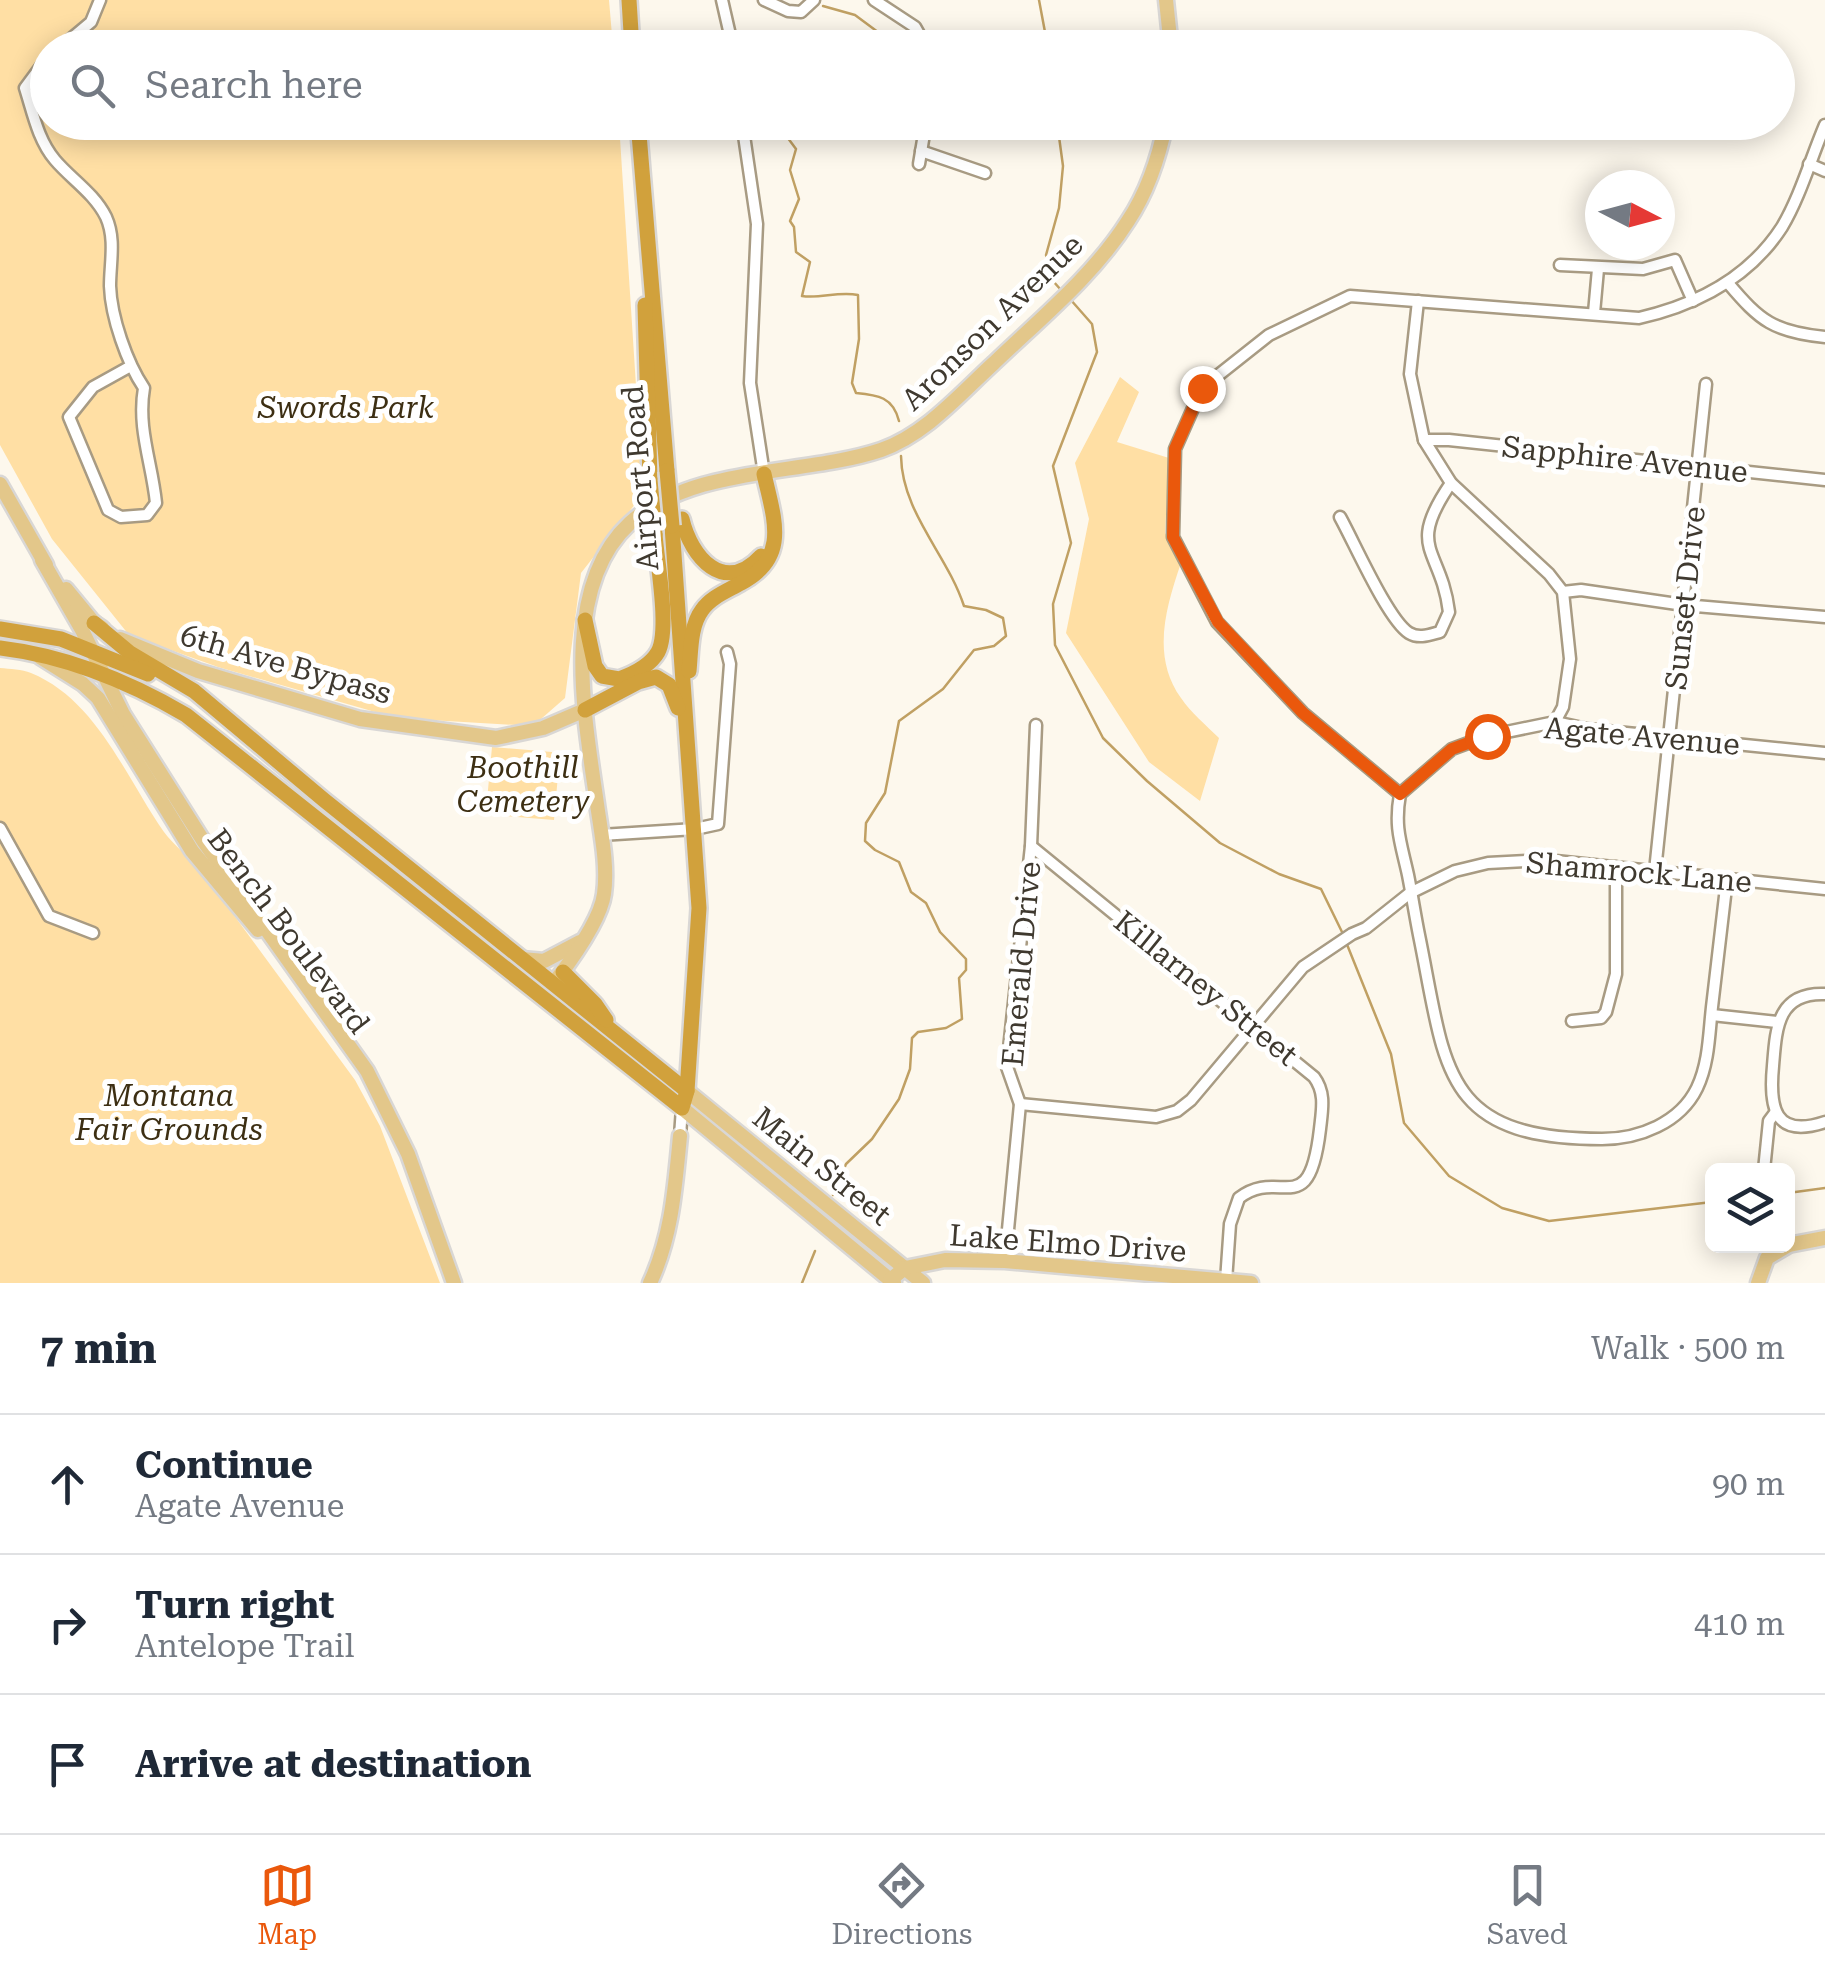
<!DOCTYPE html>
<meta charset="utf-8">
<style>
:root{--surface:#fff;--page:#f2f2f3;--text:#1f2937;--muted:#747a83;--line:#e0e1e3;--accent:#ea580c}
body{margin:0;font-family:"Roboto Serif",serif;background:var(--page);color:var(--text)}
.controls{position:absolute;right:30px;bottom:30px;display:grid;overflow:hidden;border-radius:15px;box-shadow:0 5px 25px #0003}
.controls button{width:90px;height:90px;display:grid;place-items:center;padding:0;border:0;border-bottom:2px solid var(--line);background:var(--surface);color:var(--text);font:50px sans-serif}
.compass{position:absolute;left:1585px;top:170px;width:90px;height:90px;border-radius:50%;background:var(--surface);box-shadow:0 5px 25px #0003;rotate:96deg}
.stop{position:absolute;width:30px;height:30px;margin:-22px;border:8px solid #ea580c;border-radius:50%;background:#fff}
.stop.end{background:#ea580c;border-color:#fff;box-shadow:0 2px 10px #0008}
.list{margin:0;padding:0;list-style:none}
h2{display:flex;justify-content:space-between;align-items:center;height:130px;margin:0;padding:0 40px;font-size:42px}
h2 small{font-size:32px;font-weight:400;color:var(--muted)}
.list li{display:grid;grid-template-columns:65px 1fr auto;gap:30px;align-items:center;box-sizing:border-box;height:140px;padding:0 40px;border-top:2px solid var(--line)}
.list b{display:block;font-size:38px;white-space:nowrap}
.list p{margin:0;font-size:32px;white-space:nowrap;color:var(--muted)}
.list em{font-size:32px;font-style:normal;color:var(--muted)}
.icon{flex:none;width:55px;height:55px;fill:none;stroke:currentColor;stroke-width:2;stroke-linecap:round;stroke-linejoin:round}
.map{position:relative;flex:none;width:1825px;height:1283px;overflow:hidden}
.search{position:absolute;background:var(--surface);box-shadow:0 5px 25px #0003;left:30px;right:30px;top:30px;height:110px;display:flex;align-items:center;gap:25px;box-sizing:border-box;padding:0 35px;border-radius:55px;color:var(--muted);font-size:38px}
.sheet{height:550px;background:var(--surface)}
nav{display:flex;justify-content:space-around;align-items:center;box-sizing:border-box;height:140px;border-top:2px solid var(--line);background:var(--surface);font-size:28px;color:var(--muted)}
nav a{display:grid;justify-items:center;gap:5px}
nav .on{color:var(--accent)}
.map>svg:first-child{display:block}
.green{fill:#ffdfa4}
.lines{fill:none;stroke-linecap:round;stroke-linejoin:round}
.stream{stroke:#c0a063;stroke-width:2.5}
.minor-casing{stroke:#a89b83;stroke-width:15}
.major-casing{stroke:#d9d7d5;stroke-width:19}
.highway-casing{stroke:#d9d7d5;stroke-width:20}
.minor{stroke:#fff;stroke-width:10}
.major{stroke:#e3c78a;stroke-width:14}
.highway{stroke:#d1a13c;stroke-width:15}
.highway-bridge-casing{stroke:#d9d7d5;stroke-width:20;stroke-linecap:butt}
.highway-bridge{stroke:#d1a13c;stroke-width:15}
.route{stroke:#ea580c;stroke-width:12}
.labels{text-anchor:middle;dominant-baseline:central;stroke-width:10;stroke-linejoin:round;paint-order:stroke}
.street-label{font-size:30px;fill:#3f392f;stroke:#fff}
.park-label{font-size:30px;font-style:italic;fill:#3d2f13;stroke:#fff}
</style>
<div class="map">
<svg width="1825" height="1283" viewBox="0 0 1825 1283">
<rect width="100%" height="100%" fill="#fdf8ed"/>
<g class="green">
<path d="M0,0H609L613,47L48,48V122L619,123L643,494L581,573L565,698L533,726L396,718L218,667L129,635L52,539L0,445Z"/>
<path d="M1120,377L1139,392L1117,442L1169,458L1165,533L1181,563C1166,607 1151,656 1181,698C1191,713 1206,725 1219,738L1200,801L1149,762L1066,633L1089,519L1075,463Z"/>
<path d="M0,668C10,669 22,669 31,673C97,700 126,778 164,832C173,844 186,855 197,865L355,1080L380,1126L440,1283H0Z"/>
<path d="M492,747L552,752L551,763L559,764L554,820L491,815L486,811Z"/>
</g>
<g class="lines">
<g class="stream">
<path d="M1039,0L1048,48"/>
<path d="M823,6L855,15L894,44L893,48"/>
<path d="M776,122L796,149L790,170L799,199L790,221L794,227L796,252L810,262L802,296C820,299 838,291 858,295L859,339L852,383L856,393C878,395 893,397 899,421"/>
<path d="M839,122L846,134L872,130L876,122"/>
<path d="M1057,122L1063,166L1059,208L1046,255L1053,281L1061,290"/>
<path d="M1070,299L1092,324L1097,352L1053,466L1071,543L1053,604L1055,645L1103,738L1147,781L1220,843L1279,874L1321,889L1343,934"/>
<path d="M1346,942L1391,1054L1404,1123L1449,1176L1502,1208L1549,1221L1712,1202"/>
<path d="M1788,1193L1825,1188"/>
<path d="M833,1195L846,1164L872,1139L899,1099L910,1069L912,1038L918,1032L946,1028L962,1019L959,978L966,970V959L940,932L926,903L911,892L899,862L875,850L865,841L866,823L885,793L899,721L943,689L974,650L994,646L1006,636L1003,618L986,610L964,606C947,554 902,513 901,456"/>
<path d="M802,1283L815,1251"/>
</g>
<g class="minor-casing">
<g id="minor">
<path d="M722,0L733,48"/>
<path d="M764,0L788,11L801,12L814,0"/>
<path d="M874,0L915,27L927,48"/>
<path d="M60,48L91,22L100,0"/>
<path d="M48,57L25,88C33,113 38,140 55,160C71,179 94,193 106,217C116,239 110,263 110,286C111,317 127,363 144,388C137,428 152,463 156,503L147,515L121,517L108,510L69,417L93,387L129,367"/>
<path d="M742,122L757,224L750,383L764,474"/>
<path d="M921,151L985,173"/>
<path d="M919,164L926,122"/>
<path d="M1809,164L1825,171"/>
<path d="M1560,265L1643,269L1675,260L1693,301"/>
<path d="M1728,283C1760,321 1774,332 1825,337"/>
<path d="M1418,301L1410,374L1424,440L1451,483L1549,574L1563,592L1570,659L1563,707L1555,722"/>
<path d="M1594,313L1598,269"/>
<path d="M1424,440H1449L1825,480"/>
<path d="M1340,517C1354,542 1388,620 1409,633C1419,639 1429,635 1440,632L1449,612C1441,547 1405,550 1451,483"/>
<path d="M1563,592L1581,590L1684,605L1825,617"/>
<path d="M1400,794L1303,713L1217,622L1173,537L1175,449L1202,388L1269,335L1350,296L1639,318C1696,305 1749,278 1782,227C1800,197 1811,158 1825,125"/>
<path d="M0,828L49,916L93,933"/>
<path d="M601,835L695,829L718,824L730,664L727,652"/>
<path d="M1031,846L1314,1077C1326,1093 1322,1110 1320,1129C1309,1224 1281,1166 1239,1198L1230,1224L1226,1281"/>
<path d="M1655,871L1706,384"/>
<path d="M1727,879C1722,922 1717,964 1712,1007C1709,1034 1709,1063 1697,1088C1680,1123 1639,1139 1602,1139C1440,1139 1446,1067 1419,935C1415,915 1412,895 1408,875C1401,843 1394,828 1400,794L1452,749L1487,736L1555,722L1587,729L1825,753"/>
<path d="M1825,994C1777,992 1776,1029 1773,1066C1769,1107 1774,1139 1825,1122"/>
<path d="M1712,1015L1777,1022"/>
<path d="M1572,1021L1601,1018L1606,1012L1616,974V867"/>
<path d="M1020,1104L1156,1117L1177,1111L1191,1100L1303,967L1352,934L1366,928L1410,893L1455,871L1488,863L1546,860L1825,889"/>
<path d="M680,1136L682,1108"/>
<path d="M1764,1170L1769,1121L1775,1113"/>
<path d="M1005,1261L1020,1104L1007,1067L1031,846L1036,725"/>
</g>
</g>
<g class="major-casing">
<g id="major">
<path d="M1166,0L1171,48"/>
<path d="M0,484L46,565"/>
<path d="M42,560L82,630L123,714L204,842L367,1071L408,1154L454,1283"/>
<path d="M66,589L94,623L102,628"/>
<path d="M120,639L198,671L360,719L496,738L543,728L585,710"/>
<path d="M40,657L83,684L98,698L192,851L258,930"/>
<path d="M522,959L544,961L580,942"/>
<path d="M557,979C572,959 601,918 604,894C608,865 601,833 597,804C585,719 559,588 630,523C693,465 803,476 881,450C926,434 959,395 994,363C1041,318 1093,276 1128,221C1148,191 1159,157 1166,122"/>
<path d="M687,1091L923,1283"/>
<path d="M682,1108L894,1283"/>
<path d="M1788,1245L1825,1238"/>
<path d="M890,1280L905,1268L945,1260L1005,1261L1251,1283"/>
<path d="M650,1283C672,1236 675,1187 680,1136"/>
<path d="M1758,1283L1767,1258L1787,1246"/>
</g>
</g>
<g class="highway-casing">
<g id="highway">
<path d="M629,0L632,48"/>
<path d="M638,122L667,471"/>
<path d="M645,305L650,480"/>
<path d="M682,519C691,557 724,596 761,556"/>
<path d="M585,620L595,666L602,676L619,679C633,674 650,666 658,652C670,630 657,562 655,534"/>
<path d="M94,623L130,653L194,691L324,800L687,1091"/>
<path d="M0,629L61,639L148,674"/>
<path d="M0,648C67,656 128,681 186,715L682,1108L687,1091L699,908L672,526"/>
<path d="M689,671C691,651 690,626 702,610C711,597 727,591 741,583C790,557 774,519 764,474"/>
<path d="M585,710L638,682L656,677L669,685L678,708"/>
<path d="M563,972L595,1004L606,1020"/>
</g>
</g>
<use href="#minor" class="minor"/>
<use href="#major" class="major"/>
<use href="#highway" class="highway"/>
<g class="highway-bridge-casing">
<g id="highway-bridge">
<path d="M667,471L672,526"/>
<path d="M650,480L655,534"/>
</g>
</g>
<use href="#highway-bridge" class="highway-bridge"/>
</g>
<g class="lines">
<path class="route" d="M1202,388L1175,449L1173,537L1218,622L1303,713L1400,794L1452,749L1487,736"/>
</g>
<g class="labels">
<g class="street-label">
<text transform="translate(992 322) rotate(-44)">Aronson Avenue</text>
<text transform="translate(1625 459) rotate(6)">Sapphire Avenue</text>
<text transform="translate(640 478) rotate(-95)">Airport Road</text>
<text transform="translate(1685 598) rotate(-84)">Sunset Drive</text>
<text transform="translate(286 664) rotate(16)">6th Ave Bypass</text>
<text transform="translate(1642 736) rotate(5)">Agate Avenue</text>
<text transform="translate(1639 872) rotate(5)">Shamrock Lane</text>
<text transform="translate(289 931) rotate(53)">Bench Boulevard</text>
<text transform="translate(1021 964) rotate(-85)">Emerald Drive</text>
<text transform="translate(1206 988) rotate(39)">Killarney Street</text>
<text transform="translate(822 1166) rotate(39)">Main Street</text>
<text transform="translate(1068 1243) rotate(4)">Lake Elmo Drive</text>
</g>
<g class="park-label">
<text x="346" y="407">Swords Park</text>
<text x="523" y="767">Boothill<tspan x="523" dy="34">Cemetery</tspan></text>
<text x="169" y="1095">Montana<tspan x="169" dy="34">Fair Grounds</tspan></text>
</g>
</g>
</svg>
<div class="controls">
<button><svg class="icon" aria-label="layers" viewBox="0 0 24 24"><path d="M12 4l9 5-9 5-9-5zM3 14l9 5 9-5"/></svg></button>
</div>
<svg class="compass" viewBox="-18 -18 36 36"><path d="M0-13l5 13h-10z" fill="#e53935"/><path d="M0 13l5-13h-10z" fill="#747a83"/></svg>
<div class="stop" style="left:1487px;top:736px"></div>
<div class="stop end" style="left:1202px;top:388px"></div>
<div class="search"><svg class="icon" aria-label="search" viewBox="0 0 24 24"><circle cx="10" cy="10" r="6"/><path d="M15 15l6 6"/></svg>Search here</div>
</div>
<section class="sheet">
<h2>7 min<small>Walk · 500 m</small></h2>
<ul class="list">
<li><svg class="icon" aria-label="ahead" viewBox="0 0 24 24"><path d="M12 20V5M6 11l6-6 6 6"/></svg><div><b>Continue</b><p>Agate Avenue</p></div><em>90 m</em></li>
<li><svg class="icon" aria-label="right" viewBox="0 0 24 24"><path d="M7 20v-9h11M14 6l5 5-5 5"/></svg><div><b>Turn right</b><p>Antelope Trail</p></div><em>410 m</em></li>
<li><svg class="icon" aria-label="arrive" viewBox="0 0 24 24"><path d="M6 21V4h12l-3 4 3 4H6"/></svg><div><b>Arrive at destination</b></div></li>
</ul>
</section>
<nav>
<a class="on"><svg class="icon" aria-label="map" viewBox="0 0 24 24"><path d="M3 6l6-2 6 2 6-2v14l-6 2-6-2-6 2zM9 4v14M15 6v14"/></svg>Map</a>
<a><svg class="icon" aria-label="directions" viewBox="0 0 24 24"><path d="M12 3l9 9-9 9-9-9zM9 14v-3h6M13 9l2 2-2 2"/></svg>Directions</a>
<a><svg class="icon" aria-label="saved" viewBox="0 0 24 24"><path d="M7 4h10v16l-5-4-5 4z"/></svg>Saved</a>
</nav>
